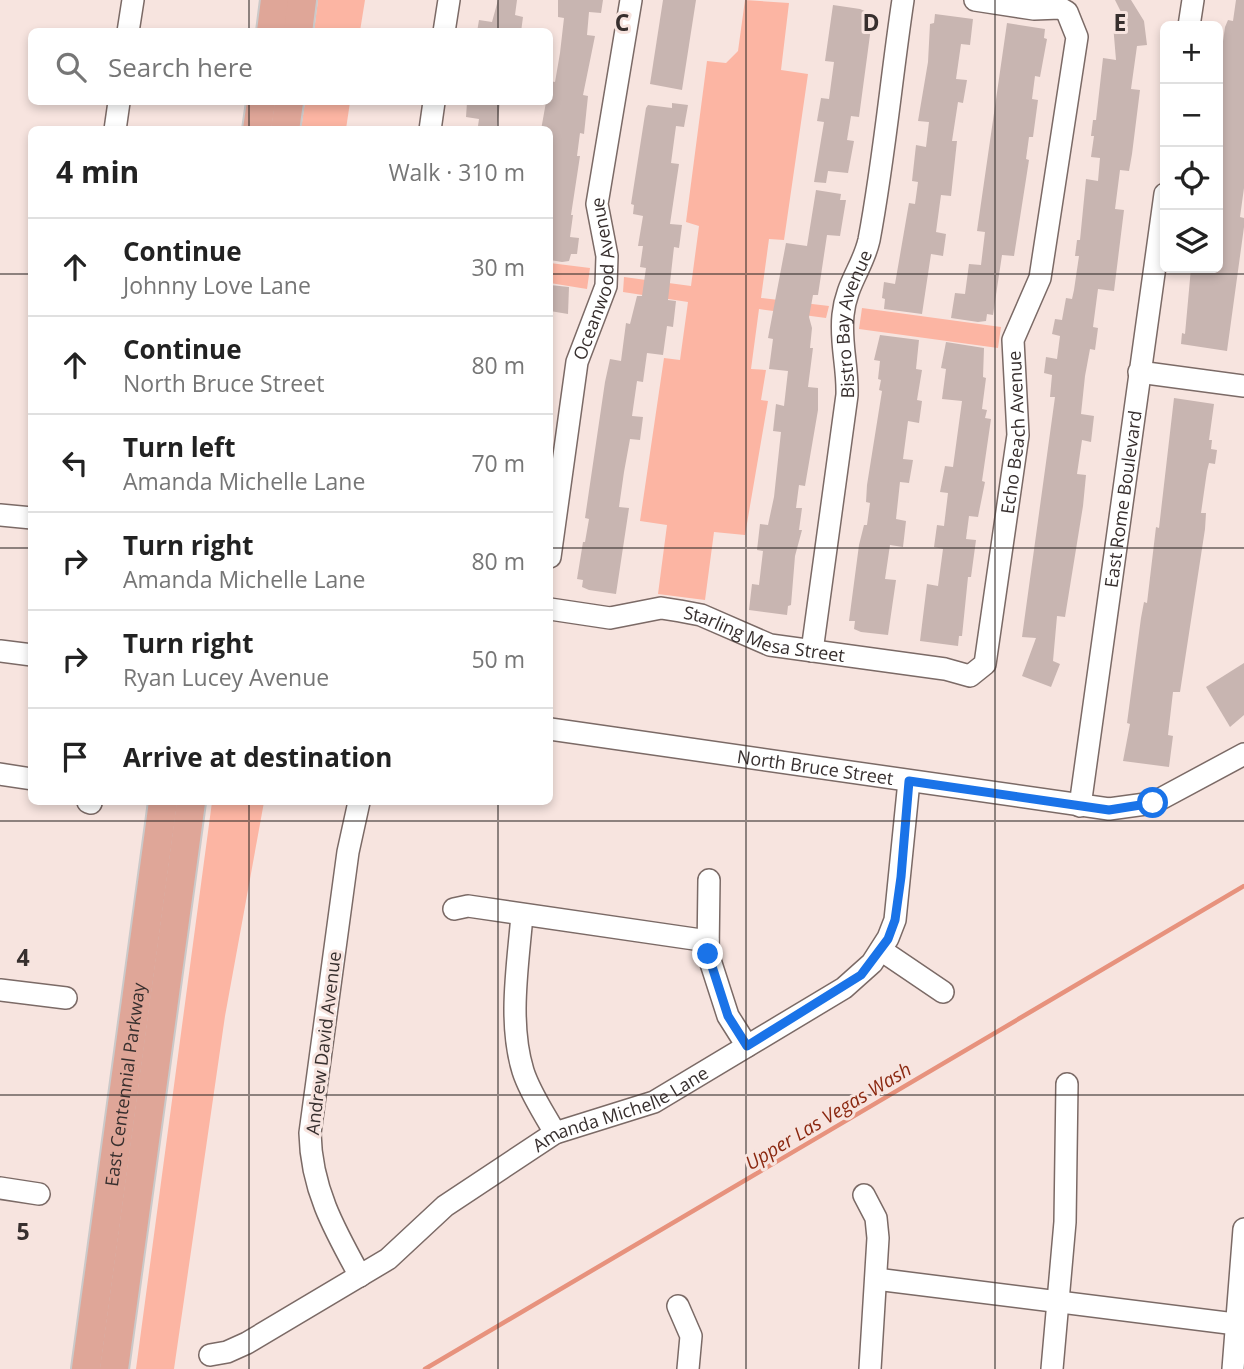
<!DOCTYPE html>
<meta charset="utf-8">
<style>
:root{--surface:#fff;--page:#f2f2f2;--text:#222;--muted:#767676;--line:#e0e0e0}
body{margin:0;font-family:"Open Sans",sans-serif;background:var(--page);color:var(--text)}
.controls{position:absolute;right:21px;top:21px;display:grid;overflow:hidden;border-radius:10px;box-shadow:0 4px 10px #0003}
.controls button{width:63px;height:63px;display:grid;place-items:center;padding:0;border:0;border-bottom:2px solid var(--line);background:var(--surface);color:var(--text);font:35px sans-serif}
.stop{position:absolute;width:21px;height:21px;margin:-16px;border:5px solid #1a73e8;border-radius:50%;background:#fff}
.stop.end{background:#1a73e8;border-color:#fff;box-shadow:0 2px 7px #0008}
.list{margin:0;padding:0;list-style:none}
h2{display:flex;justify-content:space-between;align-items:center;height:91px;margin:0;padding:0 28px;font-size:30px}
h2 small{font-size:23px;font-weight:400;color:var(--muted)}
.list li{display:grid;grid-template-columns:46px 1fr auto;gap:21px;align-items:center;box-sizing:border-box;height:98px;padding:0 28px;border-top:2px solid var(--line)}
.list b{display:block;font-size:26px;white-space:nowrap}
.list p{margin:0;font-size:23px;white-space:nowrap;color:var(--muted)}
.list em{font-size:23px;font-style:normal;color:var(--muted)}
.icon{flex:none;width:38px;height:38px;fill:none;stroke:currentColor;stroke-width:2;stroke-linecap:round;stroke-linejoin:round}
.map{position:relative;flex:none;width:1244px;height:1369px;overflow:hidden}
.search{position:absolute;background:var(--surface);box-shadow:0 4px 10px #0003;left:28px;top:28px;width:525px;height:77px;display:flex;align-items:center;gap:18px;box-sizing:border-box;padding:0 24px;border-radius:10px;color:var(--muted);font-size:26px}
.panel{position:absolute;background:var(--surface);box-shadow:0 4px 10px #0003;left:28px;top:126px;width:525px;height:679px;border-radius:10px}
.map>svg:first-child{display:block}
.green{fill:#fcb5a3}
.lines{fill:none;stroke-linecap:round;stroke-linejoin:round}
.stream{stroke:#e7927d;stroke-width:4.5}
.building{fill:#c8b5b1}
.minor-casing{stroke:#7b6a66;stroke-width:24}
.major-casing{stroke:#cbc9c9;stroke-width:32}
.minor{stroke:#fff;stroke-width:21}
.major{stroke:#dfa698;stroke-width:28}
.route{stroke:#1a73e8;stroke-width:9}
.grid{fill:none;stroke:#372f2e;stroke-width:2;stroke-opacity:0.55}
.labels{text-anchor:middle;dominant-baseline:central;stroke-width:6;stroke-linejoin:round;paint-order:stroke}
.street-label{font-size:18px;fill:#372f2e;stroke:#f7e4df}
.water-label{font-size:19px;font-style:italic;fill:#8b2810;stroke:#f7e4df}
.grid-label{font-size:23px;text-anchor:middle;font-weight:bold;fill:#372f2e;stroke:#f7e4df;stroke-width:6;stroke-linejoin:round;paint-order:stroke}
</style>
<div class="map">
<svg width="1244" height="1369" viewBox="0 0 1244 1369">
<rect width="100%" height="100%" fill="#f7e4df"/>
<g class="green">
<path d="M318,0H365L360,31H314Z"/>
<path d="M745,0L789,3L781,70L808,74L784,240L769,239L761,298L829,306L826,318L759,309L751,369L766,370L761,400L768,401L745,535L714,532L705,600L658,594L667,525L640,521L664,358L680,360L688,302L623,292L624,277L691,286L699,226L686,222L707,61L726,63L738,51Z"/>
<path d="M305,102H350L346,129H301Z"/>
<path d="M550,263L590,268L587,289L550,283Z"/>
<path d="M862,308L1001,327L998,348L859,329Z"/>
<path d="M212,802H264L225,1016L174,1369H136Z"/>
</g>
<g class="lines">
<path class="stream" d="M425,1369L1244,886"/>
</g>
<g class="building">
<path d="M498,0H517L515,15L523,17L521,32H477L479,20L492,22Z"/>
<path d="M558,0H603L601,13L589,12L587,35L595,36L583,95L588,96L584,134L580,133L577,156H580L571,215H573L570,237L579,238L577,254H571L569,261L562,262L550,260V130H541L546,102H550V81L555,82L560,53L564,18L558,17Z"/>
<path d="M663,0H696L682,90L650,84Z"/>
<path d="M1115,0H1131L1144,21L1147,45L1137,46L1131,89L1140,90L1132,154L1129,171L1120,170L1115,209L1124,210L1114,291L1098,289L1093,327L1098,328L1095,350L1090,349L1085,376L1081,414L1094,416L1091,442L1082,440L1077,474L1086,475L1083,506L1065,617L1057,616L1053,661L1060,664L1051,687L1022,676L1036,638L1022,637L1055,397H1050L1052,375L1044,373L1046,357L1057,359L1060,336L1052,334L1055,319L1062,320L1066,298L1072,299L1074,290L1079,256H1075L1077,240H1080L1086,179L1098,181L1100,158L1091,157L1094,136H1091L1093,120H1096L1103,58L1116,60L1113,24L1126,22Z"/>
<path d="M1236,0H1244V188L1240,217L1244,218V227L1227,351L1181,344L1182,333L1185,334L1191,268H1218V77L1225,27L1228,20L1233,21Z"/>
<path d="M833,5L860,9L867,12L866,19L872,20L859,117L851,116L847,140L854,141L848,173L828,171L826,183L814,182L824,122L817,121L821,98L829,99L834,62L825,61Z"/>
<path d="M935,14L973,19L970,45L961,44L956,79L967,80L963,103L958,102L952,141H957L951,196L941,195L936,232L946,234L943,256L931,254L922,314L884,309L885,299L882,298L884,282L895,284L909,203L915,204L918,182L912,181L916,145L926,147L929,122L918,121L928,62L930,24L934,23Z"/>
<path d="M1007,23L1045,29L1044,38L1047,39L1040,77L1035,76L1032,99L1038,100L1033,137H1029L1026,159L1029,160L1014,256L1002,255L993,315L987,314L986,321L978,322L951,318L955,293L965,294L969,264L981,265L985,232L977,231Z"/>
<path d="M467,102H500L497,128L478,126L479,119L466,117Z"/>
<path d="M672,103L688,105L684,127L676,126L671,163L679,164L670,224L682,225L679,248L674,247L668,300L676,301L673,327L667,326L663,355L647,353L643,382L637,381L632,416L643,417L640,440L630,439L624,472L619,507L629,508L616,594L589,590L582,587L583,580L577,579L583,542H585L589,519L585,518L605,382L610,359L621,361L626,323L630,324L637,296H642L646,268L640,267L643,246H638L643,216L633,214L634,205L631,204L646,108L648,105L672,108Z"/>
<path d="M816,190L841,194L840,200H846L840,236L827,235L818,295H813L809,317L812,328L810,348H813L808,387L818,388V410L805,486L799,485L796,508H802L799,530H802L795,556L791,605L788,606L787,615L749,610L752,584L759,585L763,551L757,550L760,524L768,525L774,497L781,432L773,431L776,404L784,406L788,371L769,369L773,339L768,338L786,243L807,246Z"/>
<path d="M550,285L569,287L568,314L550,311Z"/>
<path d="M880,335L919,340L916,369L922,370L917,400L922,401L919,423L908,421L903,459L913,460L909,483L900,482L896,519L906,521L903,547L890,545L885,579L896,580L888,635L861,632L854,629L855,621H849L859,545L864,525H867L870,503L866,502L867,485L882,391L879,390L881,380L878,379L880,361L874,360Z"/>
<path d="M946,342L984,348L983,377L986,378L982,409L987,410L985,418L991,419L982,481L985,482L978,517L969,516L966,539L976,540L971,577H968L962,636H959L958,646L920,641L927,584L938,586L943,549L934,547L937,525L944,526L948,493L940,492L945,466L953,467L962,401L942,399L946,369L941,368Z"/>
<path d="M1174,398L1214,404L1209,440H1212L1211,449L1217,450L1215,464L1209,463L1207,471L1201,513H1206L1205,529L1180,692H1173L1168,735L1173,736L1169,767L1123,761L1130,724L1127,723L1141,618L1144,602L1147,603L1156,527L1159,528Z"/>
<path d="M1244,663V715L1230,727L1206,687Z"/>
</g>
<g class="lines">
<g class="minor-casing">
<g id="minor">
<path d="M1189,26L1193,0"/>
<path d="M128,32L133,0"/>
<path d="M444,32L449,0"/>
<path d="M115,130L119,102"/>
<path d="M430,130L434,102"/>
<path d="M1139,372L1244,386"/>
<path d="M0,515L32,518"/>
<path id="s1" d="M550,557L577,362L606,286L607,256L597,204L631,0"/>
<path id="s2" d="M550,609L610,618L661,608L680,611L701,615L770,645L945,669L970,676L985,664L1018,435L1013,340L1040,278L1077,37L1067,12L1060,8L1034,9L975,0"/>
<path d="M0,651L32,655"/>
<path id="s3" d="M812,651L847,395C848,367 840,343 843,315C846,284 863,267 869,240C884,161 891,80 903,0"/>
<path id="s4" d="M550,729L1109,809L1153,803L1244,754"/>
<path d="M0,774L32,779"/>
<path d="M88,802L91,803"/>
<path d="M359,802L348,852L310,1133C311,1188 334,1229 360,1276"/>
<path id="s5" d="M1080,806L1165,194"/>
<path d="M709,880L708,954L728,1016L747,1046"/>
<path d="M454,909L468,906L708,941"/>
<path d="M522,915C518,965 508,1022 523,1071C530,1093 544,1113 555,1133"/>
<path d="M881,950L943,992"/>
<path d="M0,990L66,998"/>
<path d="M0,1188L39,1194"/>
<path d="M864,1195L876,1218L878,1238L870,1369"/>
<path d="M876,1279L1244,1325"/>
<path d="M678,1306L691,1336L688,1369"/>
<path id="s6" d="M210,1355L227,1352L247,1343L388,1259L445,1206L555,1133L654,1102L844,988L872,963L888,938L895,920L909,781"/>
<path d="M1052,1369L1065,1222L1067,1084"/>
<path d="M1233,1369L1244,1229"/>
</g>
</g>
<g class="major-casing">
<g id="major">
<path d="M271,32L275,0"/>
<path d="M298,32L302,0"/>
<path d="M257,130L261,102"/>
<path d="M285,130L289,102"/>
<path id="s7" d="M86,1369L163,802"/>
<path d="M114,1369L191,802"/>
</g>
</g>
<use href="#minor" class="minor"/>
<use href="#major" class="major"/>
</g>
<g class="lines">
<path class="route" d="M708,954L728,1016L747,1046L861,975L888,939L895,920L901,877L909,781L1109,810L1153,803"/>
</g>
<path class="grid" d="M249,0V32M498,0V32M746,0V1369M995,0V1369M249,102V130M498,102V130M0,274H32M550,274H1244M0,548H32M550,548H1244M249,802V1369M498,802V1369M0,821H1244M0,1095H1244"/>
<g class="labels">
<g class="street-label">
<text stroke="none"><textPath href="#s1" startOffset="284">Oceanwood Avenue</textPath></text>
<text stroke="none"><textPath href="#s3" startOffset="331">Bistro Bay Avenue</textPath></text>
<text stroke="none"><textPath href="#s2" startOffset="684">Echo Beach Avenue</textPath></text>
<text stroke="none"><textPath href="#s5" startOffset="310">East Rome Boulevard</textPath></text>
<text stroke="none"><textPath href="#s2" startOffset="220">Starling Mesa Street</textPath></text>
<text stroke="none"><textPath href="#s4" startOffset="268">North Bruce Street</textPath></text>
<text transform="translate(323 1043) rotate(-83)">Andrew David Avenue</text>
<text stroke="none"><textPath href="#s7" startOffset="287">East Centennial Parkway</textPath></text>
<text stroke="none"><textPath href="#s6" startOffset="483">Amanda Michelle Lane</textPath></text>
</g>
<g class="water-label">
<text transform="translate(828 1116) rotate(-31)">Upper Las Vegas Wash</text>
</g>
</g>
<g class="grid-label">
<text x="622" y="31">C</text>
<text x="871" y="31">D</text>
<text x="1120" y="31">E</text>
<text x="23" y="966">4</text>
<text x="23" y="1240">5</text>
</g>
</svg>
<div class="controls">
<button>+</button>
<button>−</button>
<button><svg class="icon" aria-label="locate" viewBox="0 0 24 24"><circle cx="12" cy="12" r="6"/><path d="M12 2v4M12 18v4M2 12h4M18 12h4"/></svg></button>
<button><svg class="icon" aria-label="layers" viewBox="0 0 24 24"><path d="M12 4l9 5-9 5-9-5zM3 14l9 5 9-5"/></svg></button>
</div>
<div class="stop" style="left:1153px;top:803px"></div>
<div class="stop end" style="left:708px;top:954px"></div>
<div class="search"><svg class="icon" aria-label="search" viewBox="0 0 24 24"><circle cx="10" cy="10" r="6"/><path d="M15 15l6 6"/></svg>Search here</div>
<section class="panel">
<h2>4 min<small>Walk · 310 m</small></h2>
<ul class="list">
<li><svg class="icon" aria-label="ahead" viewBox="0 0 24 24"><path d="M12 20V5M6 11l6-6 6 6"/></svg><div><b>Continue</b><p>Johnny Love Lane</p></div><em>30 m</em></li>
<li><svg class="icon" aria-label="ahead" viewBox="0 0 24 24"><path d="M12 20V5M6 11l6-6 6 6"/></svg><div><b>Continue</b><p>North Bruce Street</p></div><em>80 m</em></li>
<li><svg class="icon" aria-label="left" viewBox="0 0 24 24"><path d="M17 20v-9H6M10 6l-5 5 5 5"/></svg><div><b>Turn left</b><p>Amanda Michelle Lane</p></div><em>70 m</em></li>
<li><svg class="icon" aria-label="right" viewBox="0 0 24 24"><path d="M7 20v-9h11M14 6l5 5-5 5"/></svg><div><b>Turn right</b><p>Amanda Michelle Lane</p></div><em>80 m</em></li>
<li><svg class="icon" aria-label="right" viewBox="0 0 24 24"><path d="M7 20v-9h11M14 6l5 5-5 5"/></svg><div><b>Turn right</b><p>Ryan Lucey Avenue</p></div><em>50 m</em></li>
<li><svg class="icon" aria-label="arrive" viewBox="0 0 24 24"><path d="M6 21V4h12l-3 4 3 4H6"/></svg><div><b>Arrive at destination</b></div></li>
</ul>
</section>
</div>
